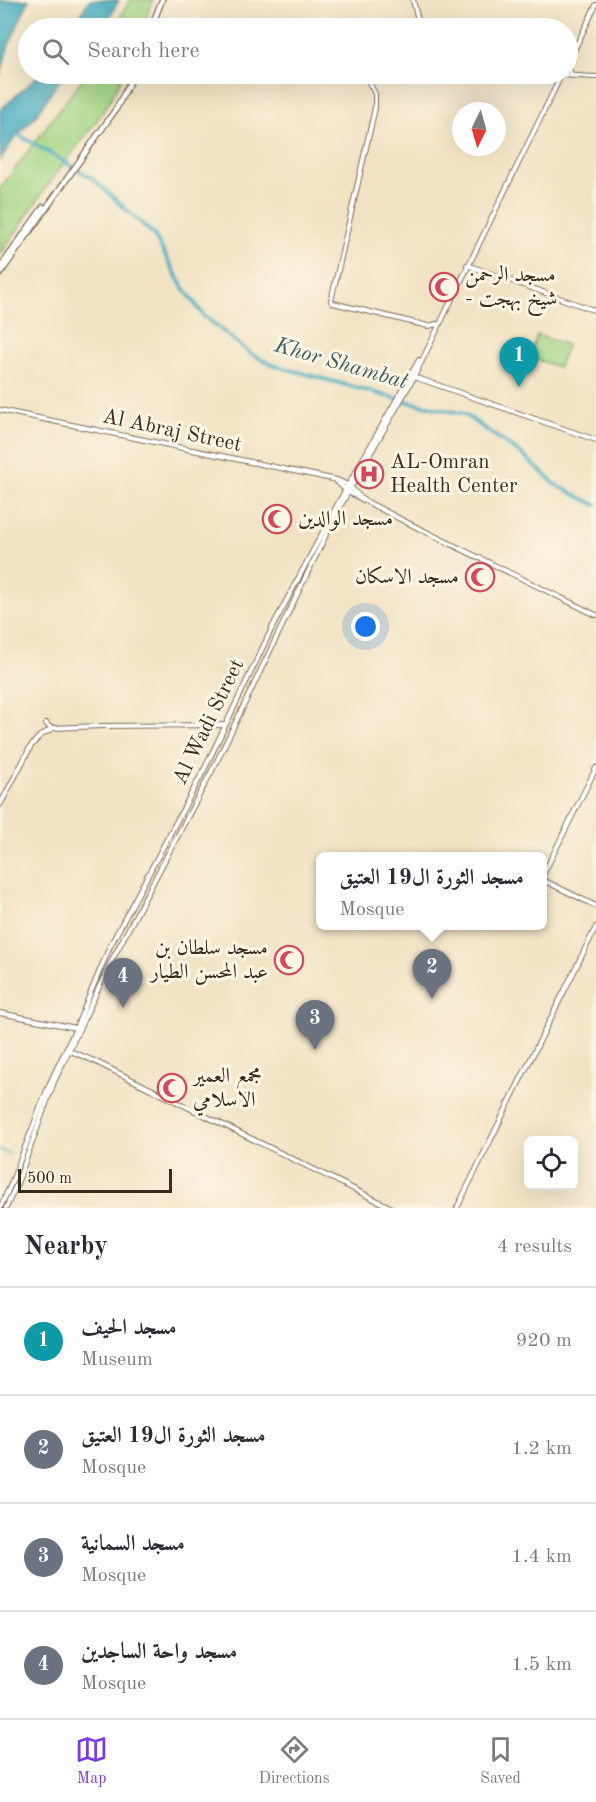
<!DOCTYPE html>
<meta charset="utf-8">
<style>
:root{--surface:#fff;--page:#f2f2f3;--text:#2b2b33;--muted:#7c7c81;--line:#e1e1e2;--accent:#7c3aed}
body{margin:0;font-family:"Old Standard TT",Amiri,serif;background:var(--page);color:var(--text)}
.controls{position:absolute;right:18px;bottom:18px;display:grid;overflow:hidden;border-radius:9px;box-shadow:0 6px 24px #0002}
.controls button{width:54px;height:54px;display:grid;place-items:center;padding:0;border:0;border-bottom:2px solid var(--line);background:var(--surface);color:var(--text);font:30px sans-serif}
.compass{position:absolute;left:452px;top:102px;width:54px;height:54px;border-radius:50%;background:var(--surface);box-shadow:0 6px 24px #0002;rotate:185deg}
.scale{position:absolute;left:18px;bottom:15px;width:154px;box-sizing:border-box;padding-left:6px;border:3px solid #3b2a1e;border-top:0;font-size:16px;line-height:21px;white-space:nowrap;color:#3b2a1e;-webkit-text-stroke:4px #fcf5e5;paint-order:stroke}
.you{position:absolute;left:366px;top:627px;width:21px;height:21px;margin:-15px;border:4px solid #fff;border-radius:50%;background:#1a73e8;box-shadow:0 0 0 9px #1a73e833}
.badge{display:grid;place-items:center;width:39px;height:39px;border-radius:50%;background:var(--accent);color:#fff;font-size:20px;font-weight:700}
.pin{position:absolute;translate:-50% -50px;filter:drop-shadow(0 2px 3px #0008)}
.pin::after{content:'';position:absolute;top:32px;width:21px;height:18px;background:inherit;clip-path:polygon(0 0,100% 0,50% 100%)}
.popup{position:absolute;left:316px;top:852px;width:231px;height:78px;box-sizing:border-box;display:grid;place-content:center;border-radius:9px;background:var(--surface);filter:drop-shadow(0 2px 4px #0005);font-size:20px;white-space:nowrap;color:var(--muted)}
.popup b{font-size:22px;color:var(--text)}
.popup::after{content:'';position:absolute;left:50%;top:100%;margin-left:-12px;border:12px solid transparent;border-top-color:var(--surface)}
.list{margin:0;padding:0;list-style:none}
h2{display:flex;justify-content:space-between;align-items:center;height:78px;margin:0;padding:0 24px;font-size:26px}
h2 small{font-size:20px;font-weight:400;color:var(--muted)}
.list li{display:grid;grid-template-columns:39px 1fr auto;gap:18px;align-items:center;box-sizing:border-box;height:108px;padding:0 24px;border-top:2px solid var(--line)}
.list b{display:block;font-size:22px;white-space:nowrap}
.list p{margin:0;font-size:20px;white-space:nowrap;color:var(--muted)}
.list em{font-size:20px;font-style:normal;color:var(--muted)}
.icon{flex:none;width:33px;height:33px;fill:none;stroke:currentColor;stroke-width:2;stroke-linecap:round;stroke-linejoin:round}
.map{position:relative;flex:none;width:596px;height:1208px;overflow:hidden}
.search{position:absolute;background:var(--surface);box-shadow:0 6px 24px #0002;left:18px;right:18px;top:18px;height:66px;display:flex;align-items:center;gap:15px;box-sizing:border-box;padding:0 21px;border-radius:33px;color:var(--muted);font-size:22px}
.sheet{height:510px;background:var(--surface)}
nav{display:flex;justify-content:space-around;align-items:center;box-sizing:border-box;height:84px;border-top:2px solid var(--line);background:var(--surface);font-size:16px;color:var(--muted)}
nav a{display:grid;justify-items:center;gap:3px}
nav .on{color:var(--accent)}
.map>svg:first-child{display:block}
.green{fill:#a3d483;stroke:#6f7f50;stroke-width:1.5}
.water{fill:#3ea8be;stroke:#3c696e;stroke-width:1.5}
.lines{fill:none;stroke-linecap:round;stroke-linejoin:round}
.stream{stroke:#3ea8be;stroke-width:1.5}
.river{stroke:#3ea8be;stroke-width:4}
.secondary-casing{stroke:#7b6a58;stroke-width:6}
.primary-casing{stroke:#7b6a58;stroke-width:7}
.secondary{stroke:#fff;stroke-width:4}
.primary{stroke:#fff;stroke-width:4.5}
.labels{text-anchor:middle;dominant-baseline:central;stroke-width:6;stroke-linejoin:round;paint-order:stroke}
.poi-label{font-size:21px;fill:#3b2a1e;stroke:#fcf5e5;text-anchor:start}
.street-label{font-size:21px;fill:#3b2a1e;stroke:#fcf5e5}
.water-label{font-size:22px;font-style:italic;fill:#3c5c5e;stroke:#fcf5e5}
</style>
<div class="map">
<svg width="596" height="1208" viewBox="0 0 596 1208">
<rect width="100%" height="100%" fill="#fcf5e5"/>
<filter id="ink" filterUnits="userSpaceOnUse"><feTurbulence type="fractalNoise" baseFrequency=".0167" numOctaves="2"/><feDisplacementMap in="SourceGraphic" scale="12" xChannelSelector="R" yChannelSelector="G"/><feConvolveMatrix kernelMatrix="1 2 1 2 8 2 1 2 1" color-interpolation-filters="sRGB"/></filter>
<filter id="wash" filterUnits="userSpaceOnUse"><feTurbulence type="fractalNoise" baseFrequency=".008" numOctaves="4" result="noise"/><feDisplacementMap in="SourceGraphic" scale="24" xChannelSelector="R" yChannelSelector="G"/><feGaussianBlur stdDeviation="1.35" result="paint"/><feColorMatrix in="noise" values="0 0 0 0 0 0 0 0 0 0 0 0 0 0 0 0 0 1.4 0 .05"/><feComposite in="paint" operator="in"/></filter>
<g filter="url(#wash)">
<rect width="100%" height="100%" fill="#f1e2c3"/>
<g class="green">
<path d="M130,0H153L142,28H114Z"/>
<path d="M86,74H123C108,111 80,142 56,174C36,201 19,228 0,255V189Z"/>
<path d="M537,335L567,345L559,367L529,357Z"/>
</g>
<g class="water">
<path d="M0,0H29L8,47L0,77Z"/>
<path d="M89,0H119L104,28H74Z"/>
<path d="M40,74H66L61,78L34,118L14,139L0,160V110Z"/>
</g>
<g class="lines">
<path class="stream" d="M0,1150L9,1154"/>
<path class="river" d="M14,132L92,178L154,235L181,284L204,316L251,354L273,365L405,401L464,414L524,456L556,485L596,505"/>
</g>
</g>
<g filter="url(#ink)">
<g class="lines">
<g class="secondary-casing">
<g id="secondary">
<path d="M413,0L420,28"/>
<path d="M568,63L596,5"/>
<path d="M568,68L572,75"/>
<path d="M365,74L375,94V108L331,301L333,303L428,326L437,324"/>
<path d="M541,74L596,77"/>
<path d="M467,265L596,311"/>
<path d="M414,377L596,440"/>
<path d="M0,410L337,480L348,485L360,497"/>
<path d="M336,481L348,492L404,521L596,615"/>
<path d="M46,723L48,726L52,728"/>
<path d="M0,805L31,746L40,736L53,728L101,726L225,725"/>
<path d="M543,875L596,768"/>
<path d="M543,880L596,906"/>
<path d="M0,1013L76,1028"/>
<path d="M70,1051L92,1060L392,1208"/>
<path d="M0,1208L11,1184L49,1085L76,1028L110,946L205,768L273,626L341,498L419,360"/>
<path d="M6,1208L18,1181L54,1082L112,960L216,763L338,510L414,377L562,74"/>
<path d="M457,1208L596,927"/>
</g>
</g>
<g class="primary-casing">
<g id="primary">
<path d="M151,28L162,0"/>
<path d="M0,268L43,207"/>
<path d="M0,274L116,109L134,74"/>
</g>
</g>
<use href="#secondary" class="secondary"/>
<use href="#primary" class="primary"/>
</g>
</g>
<defs>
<g id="mosque-ring" transform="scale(1.5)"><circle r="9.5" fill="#fcf5e5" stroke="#d1495b" stroke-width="1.5"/><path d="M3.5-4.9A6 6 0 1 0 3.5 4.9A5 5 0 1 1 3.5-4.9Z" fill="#d1495b"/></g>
<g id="hospital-ring" transform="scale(1.5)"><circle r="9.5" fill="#fcf5e5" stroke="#d1495b" stroke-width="1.5"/><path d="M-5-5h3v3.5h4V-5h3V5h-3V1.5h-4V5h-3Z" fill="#d1495b"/></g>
</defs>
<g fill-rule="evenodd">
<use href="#mosque-ring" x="444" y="287"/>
<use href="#hospital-ring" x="369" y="474"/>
<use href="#mosque-ring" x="277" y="519"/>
<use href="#mosque-ring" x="480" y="577"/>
<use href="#mosque-ring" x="289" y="960"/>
<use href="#mosque-ring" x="172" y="1088"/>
</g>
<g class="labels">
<g class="poi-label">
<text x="465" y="275">مسجد الرحمن<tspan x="465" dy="24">- شيخ بهجت</tspan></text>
<text x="390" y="462">AL-Omran<tspan x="390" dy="24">Health Center</tspan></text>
<text x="298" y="519">مسجد الوالدين</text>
<text x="459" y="577" text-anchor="end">مسجد الاسكان</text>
<text x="268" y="948" text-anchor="end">مسجد سلطان بن<tspan x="268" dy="24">عبد المحسن الطيار</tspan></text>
<text x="193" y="1076">مجمع العمير<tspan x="193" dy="24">الاسلامي</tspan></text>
</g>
<g class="street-label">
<text transform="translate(172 431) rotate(12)">Al Abraj Street</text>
<text transform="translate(209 722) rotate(-64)">Al Wadi Street</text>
</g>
<g class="water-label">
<text transform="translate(341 364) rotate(16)">Khor Shambat</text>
</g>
</g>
</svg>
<div class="controls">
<button><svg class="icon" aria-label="locate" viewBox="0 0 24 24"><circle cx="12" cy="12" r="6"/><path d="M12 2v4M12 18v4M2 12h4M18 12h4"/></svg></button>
</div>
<svg class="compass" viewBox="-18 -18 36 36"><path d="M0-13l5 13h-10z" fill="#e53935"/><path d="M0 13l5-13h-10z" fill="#7c7c81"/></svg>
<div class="scale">500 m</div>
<div class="you"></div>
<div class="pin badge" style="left:519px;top:387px;background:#0f9aa8">1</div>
<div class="pin badge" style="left:432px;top:999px;background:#6b7280">2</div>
<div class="popup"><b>مسجد الثورة ال19 العتيق</b>Mosque</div>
<div class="pin badge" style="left:315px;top:1050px;background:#6b7280">3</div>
<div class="pin badge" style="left:123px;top:1008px;background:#6b7280">4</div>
<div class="search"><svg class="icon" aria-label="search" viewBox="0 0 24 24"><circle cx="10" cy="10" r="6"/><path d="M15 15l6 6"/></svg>Search here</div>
</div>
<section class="sheet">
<h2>Nearby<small>4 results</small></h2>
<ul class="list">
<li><span class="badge" style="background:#0f9aa8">1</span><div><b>مسجد الحيف</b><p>Museum</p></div><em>920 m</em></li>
<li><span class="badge" style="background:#6b7280">2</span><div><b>مسجد الثورة ال19 العتيق</b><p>Mosque</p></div><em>1.2 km</em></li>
<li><span class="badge" style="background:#6b7280">3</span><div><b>مسجد السمانية</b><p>Mosque</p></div><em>1.4 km</em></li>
<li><span class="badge" style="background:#6b7280">4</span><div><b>مسجد واحة الساجدين</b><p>Mosque</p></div><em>1.5 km</em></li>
</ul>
</section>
<nav>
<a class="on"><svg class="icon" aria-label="map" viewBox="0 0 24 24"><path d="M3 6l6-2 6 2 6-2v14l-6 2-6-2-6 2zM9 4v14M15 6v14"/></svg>Map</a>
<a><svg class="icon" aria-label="directions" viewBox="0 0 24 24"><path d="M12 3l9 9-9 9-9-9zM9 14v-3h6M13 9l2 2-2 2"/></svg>Directions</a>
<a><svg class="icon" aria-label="saved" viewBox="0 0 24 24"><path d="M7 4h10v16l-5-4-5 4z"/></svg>Saved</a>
</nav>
